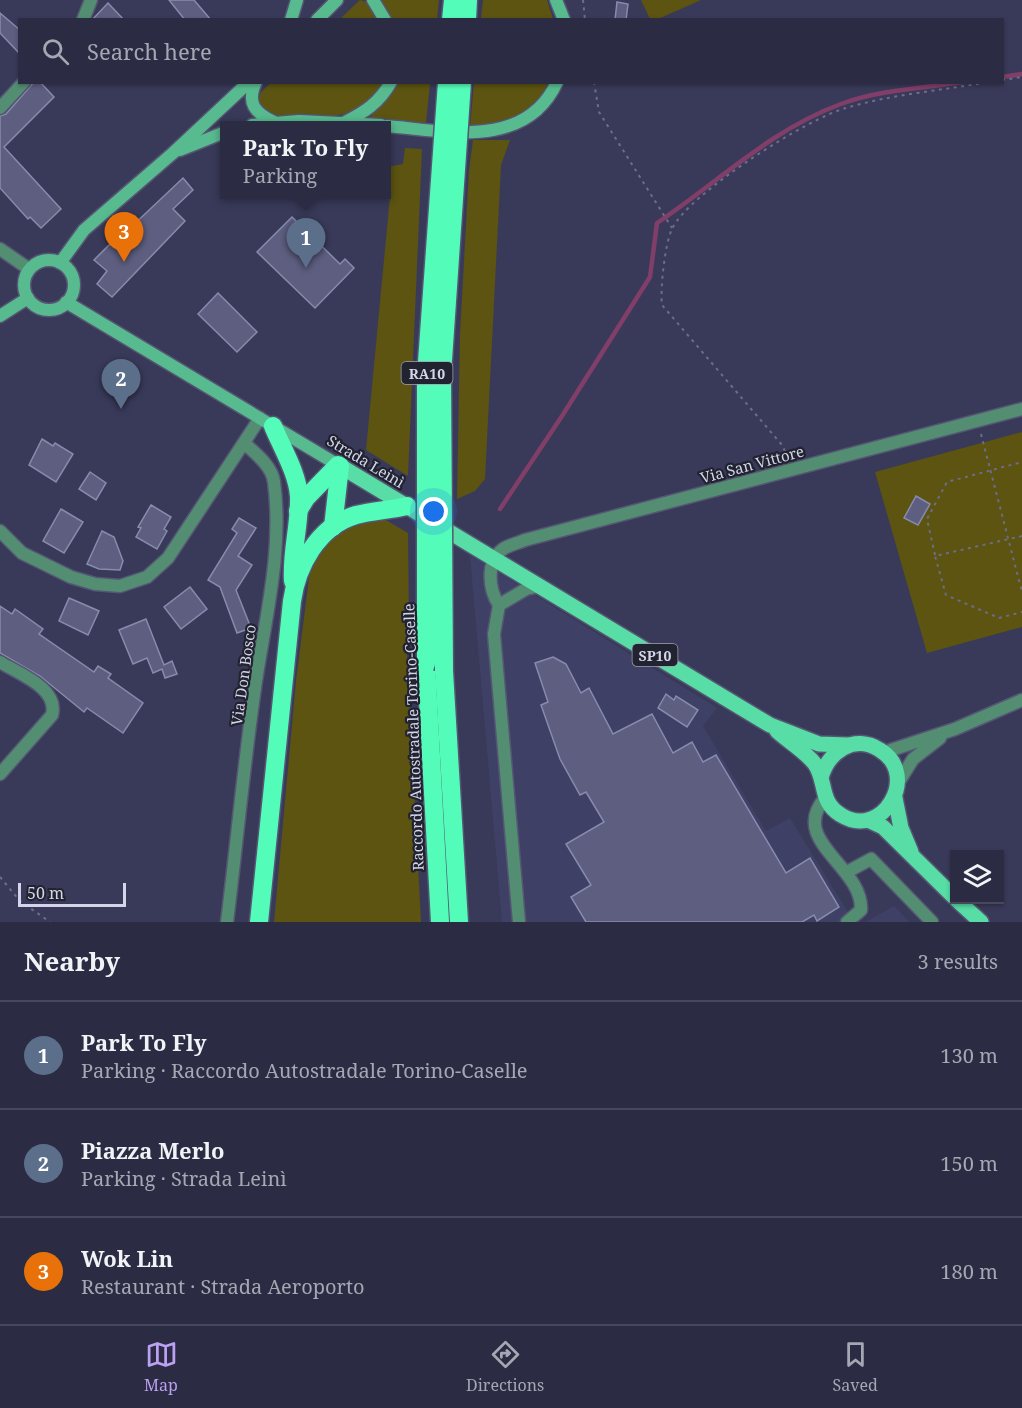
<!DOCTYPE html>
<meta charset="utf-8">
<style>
:root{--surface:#2b2c43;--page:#37384e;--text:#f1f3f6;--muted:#a6a7b2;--line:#47485c;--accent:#bca0f2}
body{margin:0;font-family:"Noto Serif",serif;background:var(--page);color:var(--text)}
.controls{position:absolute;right:18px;bottom:18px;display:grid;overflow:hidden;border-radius:0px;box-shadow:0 2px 4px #0004}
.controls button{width:54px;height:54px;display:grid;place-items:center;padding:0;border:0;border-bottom:2px solid var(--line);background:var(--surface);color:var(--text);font:30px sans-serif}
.scale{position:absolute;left:18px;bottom:15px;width:108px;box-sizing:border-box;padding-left:6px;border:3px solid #d3d5e8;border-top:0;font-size:16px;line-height:21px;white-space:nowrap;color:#d3d5e8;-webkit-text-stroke:4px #222331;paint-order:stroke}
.you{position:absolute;left:434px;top:512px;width:21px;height:21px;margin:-15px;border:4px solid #fff;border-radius:50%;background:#1a73e8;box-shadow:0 0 0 9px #1a73e833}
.badge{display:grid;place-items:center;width:39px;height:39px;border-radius:50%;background:var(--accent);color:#fff;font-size:20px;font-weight:700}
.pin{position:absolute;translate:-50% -50px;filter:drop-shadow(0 2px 3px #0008)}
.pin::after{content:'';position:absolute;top:32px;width:21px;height:18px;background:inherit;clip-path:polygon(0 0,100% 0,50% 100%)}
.popup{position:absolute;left:220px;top:121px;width:171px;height:78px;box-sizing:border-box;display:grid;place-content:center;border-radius:0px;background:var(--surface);filter:drop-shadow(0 2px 4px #0005);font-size:20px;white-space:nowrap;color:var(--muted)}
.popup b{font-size:22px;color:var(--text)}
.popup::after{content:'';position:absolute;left:50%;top:100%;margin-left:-12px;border:12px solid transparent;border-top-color:var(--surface)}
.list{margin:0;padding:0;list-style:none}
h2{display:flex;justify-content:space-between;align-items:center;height:78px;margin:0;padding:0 24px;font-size:26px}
h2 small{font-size:20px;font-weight:400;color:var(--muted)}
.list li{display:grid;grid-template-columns:39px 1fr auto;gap:18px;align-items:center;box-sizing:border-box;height:108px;padding:0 24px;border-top:2px solid var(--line)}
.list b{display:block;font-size:22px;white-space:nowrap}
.list p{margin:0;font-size:20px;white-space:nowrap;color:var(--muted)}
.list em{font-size:20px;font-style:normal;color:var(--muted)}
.icon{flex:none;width:33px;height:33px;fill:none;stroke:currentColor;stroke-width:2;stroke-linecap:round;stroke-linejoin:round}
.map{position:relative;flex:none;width:1022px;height:922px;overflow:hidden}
.search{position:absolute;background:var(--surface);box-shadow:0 2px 4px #0004;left:18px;right:18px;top:18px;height:66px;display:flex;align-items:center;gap:15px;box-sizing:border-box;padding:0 21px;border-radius:0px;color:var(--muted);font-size:22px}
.sheet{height:402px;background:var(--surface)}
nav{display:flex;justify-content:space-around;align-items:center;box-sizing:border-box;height:84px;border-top:2px solid var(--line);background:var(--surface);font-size:16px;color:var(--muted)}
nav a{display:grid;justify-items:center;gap:3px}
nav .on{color:var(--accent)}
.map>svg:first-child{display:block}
.built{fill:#3f4066}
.green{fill:#5c5410}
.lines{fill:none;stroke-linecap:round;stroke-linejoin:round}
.stream{stroke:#813e69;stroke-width:4.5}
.building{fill:#5d5e80;stroke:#888aae;stroke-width:1.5}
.minor-casing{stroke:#555673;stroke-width:15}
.tertiary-casing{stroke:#555673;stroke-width:15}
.secondary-casing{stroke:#555673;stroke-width:15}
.primary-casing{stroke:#555673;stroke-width:18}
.motorway-casing{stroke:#555673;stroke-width:21}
.path{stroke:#6c6d88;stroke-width:2;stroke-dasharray:3 4.5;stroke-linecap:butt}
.minor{stroke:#538e72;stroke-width:12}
.tertiary{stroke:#538e72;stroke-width:12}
.secondary{stroke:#58bb8f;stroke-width:12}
.primary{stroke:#57dda5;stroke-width:15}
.motorway{stroke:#54fcb9;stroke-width:18}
.motorway-bridge-casing{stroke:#555673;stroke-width:21;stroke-linecap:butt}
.motorway-bridge{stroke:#54fcb9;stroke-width:18}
.labels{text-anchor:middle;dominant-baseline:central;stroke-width:4.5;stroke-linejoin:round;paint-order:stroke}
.shield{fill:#222331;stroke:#9ea0b1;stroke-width:1.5}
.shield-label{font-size:14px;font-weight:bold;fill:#d3d5e8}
.street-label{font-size:15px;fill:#d3d5e8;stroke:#222331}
</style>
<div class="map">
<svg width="1022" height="922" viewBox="0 0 1022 922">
<rect width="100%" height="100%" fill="#393a59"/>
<g class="built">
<path d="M470,555L717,708L703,726L766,831L790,818L854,922H502Z"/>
<path d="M894,906L909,922H866Z"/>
</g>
<g class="green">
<path d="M360,0L370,3L380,20H339Z"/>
<path d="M381,0H439L437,19H392Z"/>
<path d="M483,0H547L553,19H481Z"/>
<path d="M641,0H701L658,19H650Z"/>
<path d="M271,83H385C359,126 316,116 272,116L265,111L258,99L261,92Z"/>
<path d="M398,83H430L426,123L369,118L390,96Z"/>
<path d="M474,83H548C535,114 501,125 470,127Z"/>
<path d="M473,140H510L501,165L485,479L475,491L457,499L460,334L469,170Z"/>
<path d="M405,148L422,149L408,476L366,450L391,186H387V167L403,164Z"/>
<path d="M1022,432V627L927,653L875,472Z"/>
<path d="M384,519L408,533L409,629L406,634L421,922H274L296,681L311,562L336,530L360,520Z"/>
</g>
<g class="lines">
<g class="stream">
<path d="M1002,77L1022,74"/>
<path d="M500,509L562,416L650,277L657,223C718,182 772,129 841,104C879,90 923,88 963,82"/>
</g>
</g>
<g class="building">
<path d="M169,0H194L211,20H185Z"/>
<path d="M617,2L628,4L626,20H615Z"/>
<path d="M108,3L124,20H92Z"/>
<path d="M0,13L20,30V54L0,33Z"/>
<path d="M34,82H40L54,97L4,147L61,209L41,228L30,217L28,219L0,188V116L6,114Z"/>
<path d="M183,178L193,190L173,209L185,221L112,297L97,284L107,271L94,260L126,228L128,230Z"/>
<path d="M292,217L340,264L345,259L354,268L315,308L257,252Z"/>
<path d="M218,293L257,332L237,352L198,314Z"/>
<path d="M42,439L53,446L55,443L73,454L56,482L29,465Z"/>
<path d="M90,472L106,483L96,500L79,489Z"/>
<path d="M916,496L930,504L918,525L904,518Z"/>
<path d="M151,505L171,517L164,529L167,531L157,549L136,537L141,528L138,527Z"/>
<path d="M61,509L83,522L64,553L43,541Z"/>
<path d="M239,518L256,528L238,556L252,565L236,590L251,628L237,633L220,587L208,580L237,533L232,529Z"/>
<path d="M102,531L114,537L123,561L120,570L99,569L87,564Z"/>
<path d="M190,587L207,609L181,629L164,607Z"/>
<path d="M69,598L99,611L88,635L59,621Z"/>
<path d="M0,606L12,614L15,609L43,629L39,634L94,672L98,666L111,674L108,678L143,703L123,733L87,708L84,712L40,676L0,653Z"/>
<path d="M146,619L164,665L172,661L177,674L165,678L162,669L153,673L147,658L133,664L119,630Z"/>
<path d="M553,657L566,664L581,693L589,688L613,734L652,714L673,753L692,742L703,762L716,755L786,873L810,858L839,907L817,921L814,915L802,922H586L571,897L591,885L566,844L604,822L586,792L580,795L560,759L541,705L548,702L535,663Z"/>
<path d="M666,694L674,700L676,696L698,710L687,727L658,708Z"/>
</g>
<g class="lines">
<g class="minor-casing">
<g id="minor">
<path d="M83,20L91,0"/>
<path d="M0,108L24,82"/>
<path d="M0,249L29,269"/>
<path d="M0,531L22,553L71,577L95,584L120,586L147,577L168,558L260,418"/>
<path d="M499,605C489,590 485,562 503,549C509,545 518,543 525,540L1022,409"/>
<path d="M0,662C19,674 59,688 52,715L0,774"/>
<path d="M825,798C788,841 863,866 861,910L847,922"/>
<path d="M847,872L871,859L932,922"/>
<path d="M227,922C237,842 244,761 256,681C266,615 283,549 274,482C272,466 255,453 244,443"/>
<path d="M519,922L494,634L499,605L526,589L540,586"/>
</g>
</g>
<g class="tertiary-casing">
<g id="tertiary">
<path d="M885,752L955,729L1022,700"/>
<path d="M898,783L913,759L940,738"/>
</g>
</g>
<g class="secondary-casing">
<g id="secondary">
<path d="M373,0L385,20"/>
<path d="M556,0L564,20"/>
<path d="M291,20L297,0"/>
<path d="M317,20L337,0"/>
<path d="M256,82C246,103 255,113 274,122"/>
<path d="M345,122C365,112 379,103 391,82"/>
<path d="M252,125L299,121L381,125"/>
<path d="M387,126C446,131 526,150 557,82"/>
<path d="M180,150L225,132"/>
<circle cx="49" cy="285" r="25"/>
<path d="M60,263L84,230L173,153L249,82"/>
<path d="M66,302L338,465"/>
<path d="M0,316L28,298"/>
</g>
</g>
<g class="primary-casing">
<g id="primary">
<path d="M340,466L770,725L819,744L848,745"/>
<path d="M777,731C789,742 805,751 815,764C827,782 819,802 841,815C882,841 921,775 880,750C854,733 828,752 821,778"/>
<path d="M895,798L901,828L911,852"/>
<path d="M868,820L883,827L954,897"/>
<path d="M957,900L981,922"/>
</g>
</g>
<g class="motorway-casing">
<g id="motorway">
<path d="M451,20L453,0"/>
<path d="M467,20L468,0"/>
<path d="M273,426C282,448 297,472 299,496C300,525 291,552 293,581"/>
<path d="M298,511L306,498L338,465"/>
<path d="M333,527L340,466"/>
<path d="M426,664L440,922"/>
<path d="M444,671L459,922"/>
<path d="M259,922L292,601C297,566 318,526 356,515C372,511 390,510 407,506"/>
</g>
</g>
<g class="path">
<path d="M583,0L585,20"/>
<path d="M1002,80L1022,77"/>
<path d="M594,82L599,112L672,228"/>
<path d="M981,434L1022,592"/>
<path d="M788,458L782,445L662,305C660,289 665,243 672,229C688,194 808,118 846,108C888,95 944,90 989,82"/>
<path d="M1022,536L935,556L946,595L999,618L1022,612"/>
<path d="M935,555L927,519L947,482L1022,462"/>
<path d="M0,877L20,901L50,922"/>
</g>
<use href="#minor" class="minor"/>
<use href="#tertiary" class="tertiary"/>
<use href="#secondary" class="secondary"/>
<use href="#primary" class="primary"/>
<use href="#motorway" class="motorway"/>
<g class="motorway-bridge-casing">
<g id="motorway-bridge">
<path d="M426,664V376L447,82"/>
<path d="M444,671L442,375L462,82"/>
</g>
</g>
<use href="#motorway-bridge" class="motorway-bridge"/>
</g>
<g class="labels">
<g class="shield">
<rect x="401.5" y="362" width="51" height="22" rx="4.5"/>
<rect x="632.5" y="644" width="45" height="22" rx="4.5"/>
</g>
<g class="shield-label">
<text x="427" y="373">RA10</text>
<text x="655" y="655">SP10</text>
</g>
<g class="street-label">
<text transform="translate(366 461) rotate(31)">Strada Leinì</text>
<text transform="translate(752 464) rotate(-15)">Via San Vittore</text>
<text transform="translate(243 675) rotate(-82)">Via Don Bosco</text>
<text transform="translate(413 737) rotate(-92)">Raccordo Autostradale Torino-Caselle</text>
</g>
</g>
</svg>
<div class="controls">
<button><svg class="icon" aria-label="layers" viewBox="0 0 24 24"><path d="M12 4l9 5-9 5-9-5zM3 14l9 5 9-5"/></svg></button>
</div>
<div class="scale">50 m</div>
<div class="you"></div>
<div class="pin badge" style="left:306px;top:268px;background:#5c6f8a">1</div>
<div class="popup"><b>Park To Fly</b>Parking</div>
<div class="pin badge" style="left:121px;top:409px;background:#5c6f8a">2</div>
<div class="pin badge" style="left:124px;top:262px;background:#e8710a">3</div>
<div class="search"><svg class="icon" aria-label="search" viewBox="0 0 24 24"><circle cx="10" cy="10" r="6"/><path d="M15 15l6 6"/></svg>Search here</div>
</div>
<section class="sheet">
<h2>Nearby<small>3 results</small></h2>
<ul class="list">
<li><span class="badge" style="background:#5c6f8a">1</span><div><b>Park To Fly</b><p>Parking · Raccordo Autostradale Torino-Caselle</p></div><em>130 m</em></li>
<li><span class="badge" style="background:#5c6f8a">2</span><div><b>Piazza Merlo</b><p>Parking · Strada Leinì</p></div><em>150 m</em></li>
<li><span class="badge" style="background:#e8710a">3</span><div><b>Wok Lin</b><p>Restaurant · Strada Aeroporto</p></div><em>180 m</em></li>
</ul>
</section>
<nav>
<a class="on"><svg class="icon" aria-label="map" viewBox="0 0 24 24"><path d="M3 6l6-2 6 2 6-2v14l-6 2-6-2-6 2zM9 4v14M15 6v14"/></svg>Map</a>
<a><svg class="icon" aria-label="directions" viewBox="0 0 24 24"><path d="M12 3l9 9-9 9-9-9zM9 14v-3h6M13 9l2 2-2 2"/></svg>Directions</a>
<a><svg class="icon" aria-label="saved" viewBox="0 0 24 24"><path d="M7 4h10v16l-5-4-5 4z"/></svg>Saved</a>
</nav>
